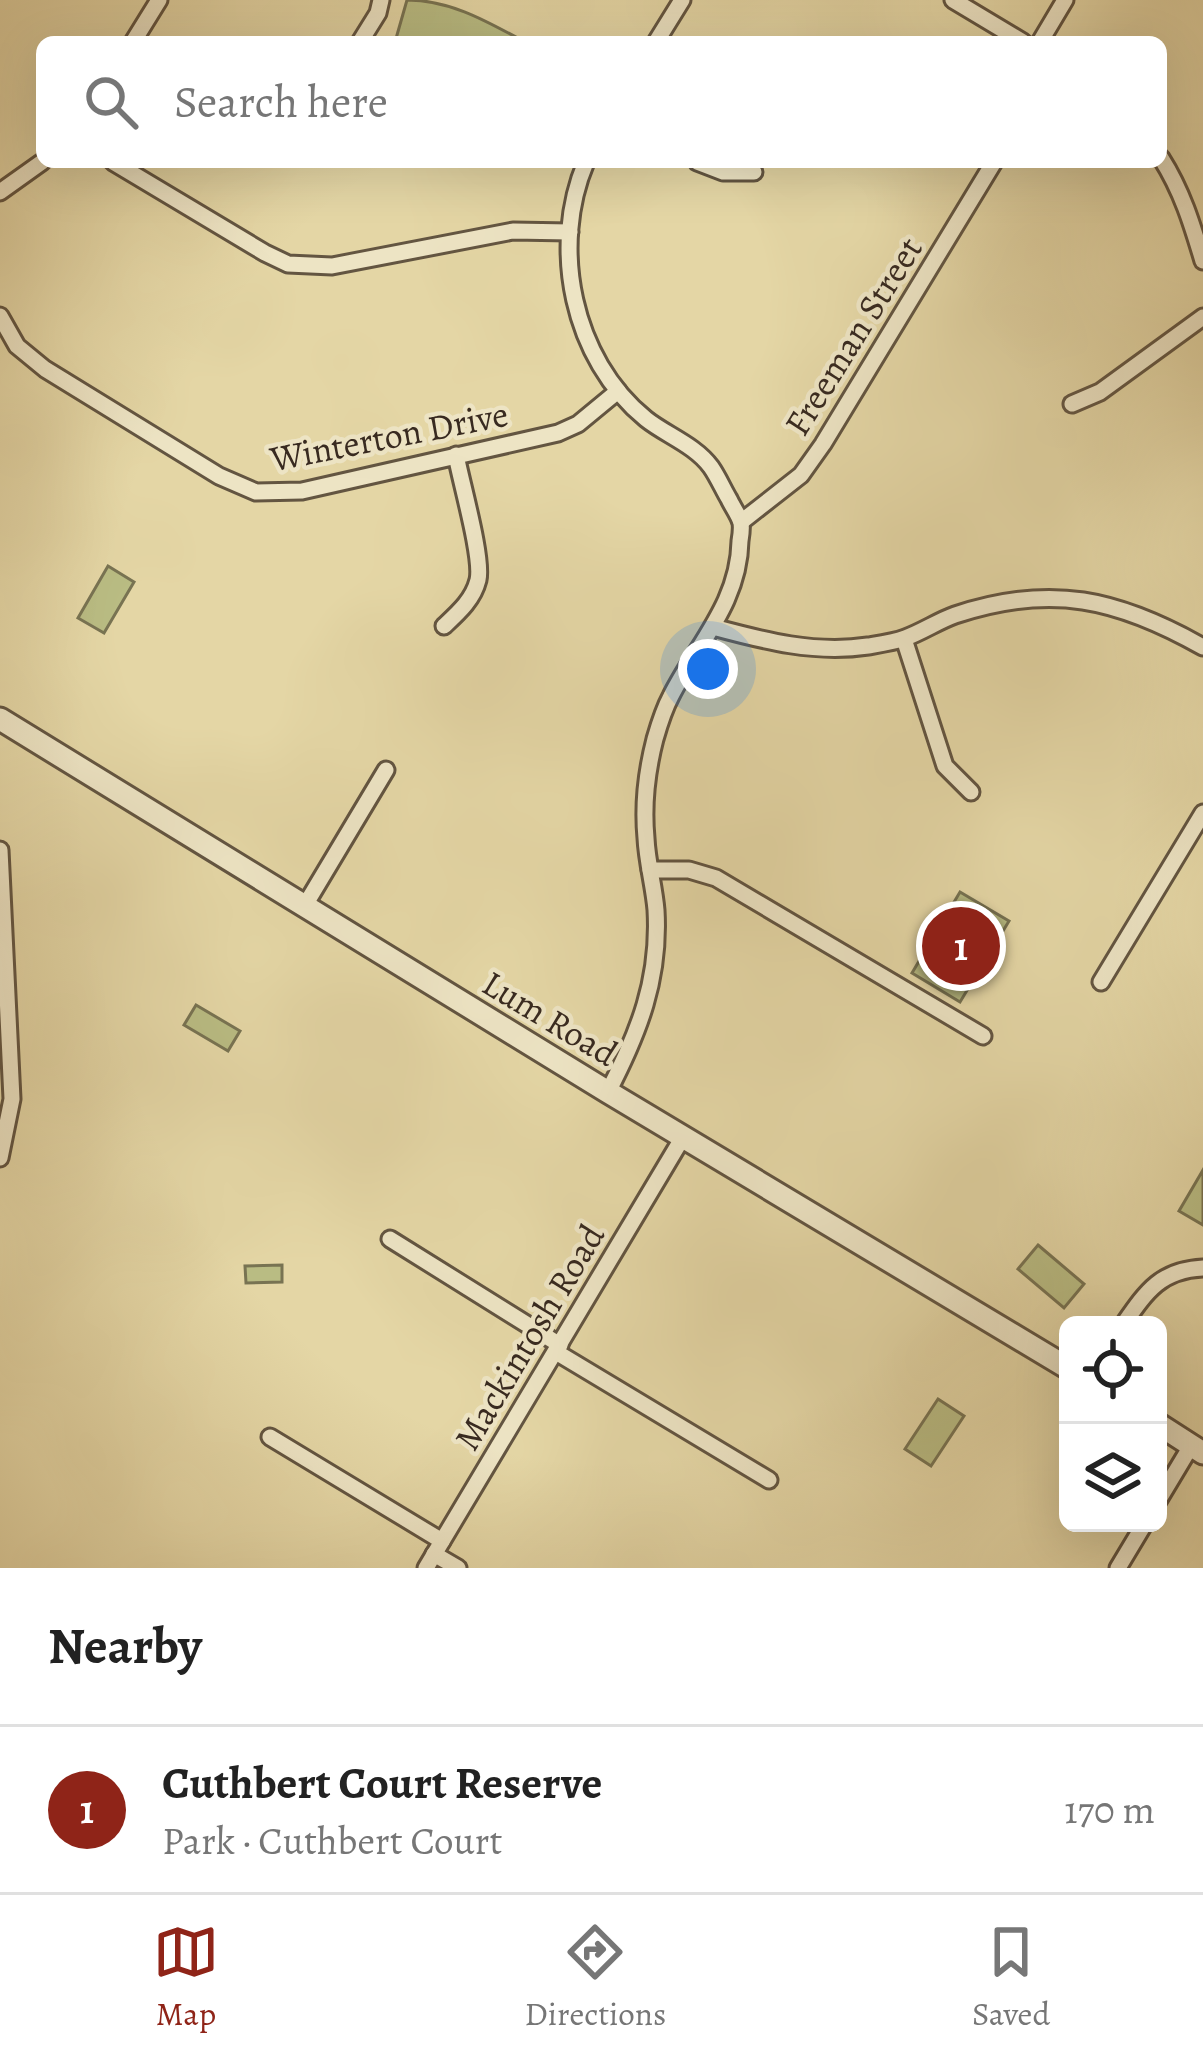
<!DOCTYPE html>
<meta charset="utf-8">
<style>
:root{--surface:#fff;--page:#f2f2f2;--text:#222;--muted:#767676;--line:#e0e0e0;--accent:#8f2418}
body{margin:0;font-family:Alegreya,serif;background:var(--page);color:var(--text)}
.controls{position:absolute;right:36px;bottom:36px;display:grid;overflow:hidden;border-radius:18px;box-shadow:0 12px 48px #0002}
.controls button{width:108px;height:108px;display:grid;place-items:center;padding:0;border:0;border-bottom:3px solid var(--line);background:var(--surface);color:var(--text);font:60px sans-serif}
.you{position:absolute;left:708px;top:669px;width:42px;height:42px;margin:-30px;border:9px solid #fff;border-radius:50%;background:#1a73e8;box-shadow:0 0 0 18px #1a73e833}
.badge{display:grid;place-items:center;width:78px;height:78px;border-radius:50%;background:var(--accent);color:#fff;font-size:39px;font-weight:700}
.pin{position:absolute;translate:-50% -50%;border:6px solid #fff;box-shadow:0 3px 12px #0006}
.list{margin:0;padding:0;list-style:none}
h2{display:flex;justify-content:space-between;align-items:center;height:156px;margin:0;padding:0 48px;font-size:51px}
h2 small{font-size:39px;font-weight:400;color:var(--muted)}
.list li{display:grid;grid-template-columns:78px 1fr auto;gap:36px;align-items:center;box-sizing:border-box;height:168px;padding:0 48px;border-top:3px solid var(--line)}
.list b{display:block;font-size:45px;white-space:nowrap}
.list p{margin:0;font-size:39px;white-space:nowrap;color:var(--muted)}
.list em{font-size:39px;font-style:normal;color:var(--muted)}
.icon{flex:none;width:66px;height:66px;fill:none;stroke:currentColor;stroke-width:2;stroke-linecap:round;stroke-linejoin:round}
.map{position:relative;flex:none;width:1203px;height:1568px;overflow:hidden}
.search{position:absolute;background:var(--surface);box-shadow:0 12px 48px #0002;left:36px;right:36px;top:36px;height:132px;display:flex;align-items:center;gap:30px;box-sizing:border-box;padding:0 42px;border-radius:18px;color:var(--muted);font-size:45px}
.sheet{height:324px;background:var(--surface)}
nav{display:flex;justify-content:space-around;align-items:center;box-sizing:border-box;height:168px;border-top:3px solid var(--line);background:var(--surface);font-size:33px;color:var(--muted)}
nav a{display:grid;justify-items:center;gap:6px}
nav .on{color:var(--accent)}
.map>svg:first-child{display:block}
.green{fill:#b9bc83;stroke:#787352;stroke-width:3}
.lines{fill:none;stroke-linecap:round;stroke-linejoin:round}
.minor-casing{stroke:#635541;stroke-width:21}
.tertiary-casing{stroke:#635541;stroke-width:27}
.minor{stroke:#ede4c4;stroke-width:15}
.tertiary{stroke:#ede4c4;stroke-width:21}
.labels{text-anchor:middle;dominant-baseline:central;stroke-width:9;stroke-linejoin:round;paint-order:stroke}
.street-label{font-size:36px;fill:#382a20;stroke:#ede4c4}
</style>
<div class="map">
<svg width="1203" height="1568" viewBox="0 0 1203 1568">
<rect width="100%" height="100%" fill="#e4d6a5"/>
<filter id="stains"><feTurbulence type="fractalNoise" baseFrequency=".00167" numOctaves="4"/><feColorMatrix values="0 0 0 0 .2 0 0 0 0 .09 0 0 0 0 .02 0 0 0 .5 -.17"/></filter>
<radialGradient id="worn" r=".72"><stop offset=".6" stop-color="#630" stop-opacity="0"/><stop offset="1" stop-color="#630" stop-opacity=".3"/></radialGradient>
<g class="green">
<path d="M407,0C451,0 488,22 525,42H395Z"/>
<path d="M108,566L134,582L104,633L78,618Z"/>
<path d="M960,892L1009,921L960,1002L912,973Z"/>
<path d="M196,1005L240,1031L228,1051L184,1025Z"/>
<path d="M1203,1170V1225L1179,1211Z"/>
<path d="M1038,1245L1084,1284L1064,1308L1018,1269Z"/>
<path d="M282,1265V1282L246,1283L245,1266Z"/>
<path d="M938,1399L964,1416L931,1466L905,1449Z"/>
</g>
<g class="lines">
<g class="minor-casing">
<g id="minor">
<path d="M953,0L1023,42"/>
<path d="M133,42L159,0"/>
<path d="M360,42L378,13L381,0"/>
<path d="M656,42L682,0"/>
<path d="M1040,42L1065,0"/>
<path d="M1161,158C1182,191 1192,224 1203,261"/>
<path d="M113,162L265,253L288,264L332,266L513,231L570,232"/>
<path d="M586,162C550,247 572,359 646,419C666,435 695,445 711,467C718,477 723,489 729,499C732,506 739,515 741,523C742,529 741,535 740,541C739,603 697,644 671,696C664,709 659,725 655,739C647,770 643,806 646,838C647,862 654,886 656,910C660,979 639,1032 608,1092"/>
<path d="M697,162L723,172H754"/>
<path d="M0,192L42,162"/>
<path d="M0,316L17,346L45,369L219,476L256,492L302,491L558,433L578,424L618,391"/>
<path d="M1072,404L1100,392L1203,317"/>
<path d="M741,522L801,475L823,444L994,162"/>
<path d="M444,626C458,613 473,600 478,580C483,558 461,482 456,455"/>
<path d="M713,627C765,641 815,654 868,646C880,644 894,642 905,638C922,632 938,621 955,615C1051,583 1118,599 1203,647"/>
<path d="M904,639L945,766L971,792"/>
<path d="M0,850L12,1099L0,1158"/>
<path d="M650,870H689L716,878L983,1036"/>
<path d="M304,907L386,770"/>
<path d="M1101,982L1203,813"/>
<path d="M390,1239L560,1345"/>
<path d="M1123,1325C1146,1292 1160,1270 1203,1268"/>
<path d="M556,1352L769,1480"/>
<path d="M270,1437L442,1541"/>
<path d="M1158,1501L1191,1446"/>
<path d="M434,1554L458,1568"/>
<path d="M426,1568L683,1137"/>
<path d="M1118,1568L1145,1523"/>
</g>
</g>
<g class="tertiary-casing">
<g id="tertiary">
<path d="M0,719L608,1092L1068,1368"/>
<path d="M1158,1424L1203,1453"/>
</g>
</g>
<use href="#minor" class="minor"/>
<use href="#tertiary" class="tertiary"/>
</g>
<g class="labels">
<g class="street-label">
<text transform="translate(853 336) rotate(-58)">Freeman Street</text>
<text transform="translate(389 436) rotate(-11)">Winterton Drive</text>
<text transform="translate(550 1018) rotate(31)">Lum Road</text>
<text transform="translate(529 1337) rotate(-59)">Mackintosh Road</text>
</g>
</g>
<rect width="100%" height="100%" filter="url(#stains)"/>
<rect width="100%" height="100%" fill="url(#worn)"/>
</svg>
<div class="controls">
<button><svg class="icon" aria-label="locate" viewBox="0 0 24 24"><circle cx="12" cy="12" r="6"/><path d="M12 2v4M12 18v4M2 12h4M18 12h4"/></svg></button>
<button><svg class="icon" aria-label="layers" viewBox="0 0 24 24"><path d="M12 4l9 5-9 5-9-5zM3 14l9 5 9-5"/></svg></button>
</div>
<div class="you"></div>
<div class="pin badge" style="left:961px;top:946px">1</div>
<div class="search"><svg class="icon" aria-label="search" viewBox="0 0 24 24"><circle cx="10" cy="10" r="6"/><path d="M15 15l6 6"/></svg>Search here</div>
</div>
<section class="sheet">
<h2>Nearby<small></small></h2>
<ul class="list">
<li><span class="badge">1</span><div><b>Cuthbert Court Reserve</b><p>Park · Cuthbert Court</p></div><em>170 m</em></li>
</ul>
</section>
<nav>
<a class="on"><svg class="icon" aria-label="map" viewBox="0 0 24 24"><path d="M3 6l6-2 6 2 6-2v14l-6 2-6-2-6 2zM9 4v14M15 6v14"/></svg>Map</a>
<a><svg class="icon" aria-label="directions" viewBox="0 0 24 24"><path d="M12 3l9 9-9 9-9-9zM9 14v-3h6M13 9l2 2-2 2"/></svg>Directions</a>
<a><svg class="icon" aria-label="saved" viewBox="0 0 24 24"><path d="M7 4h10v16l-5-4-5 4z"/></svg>Saved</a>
</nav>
